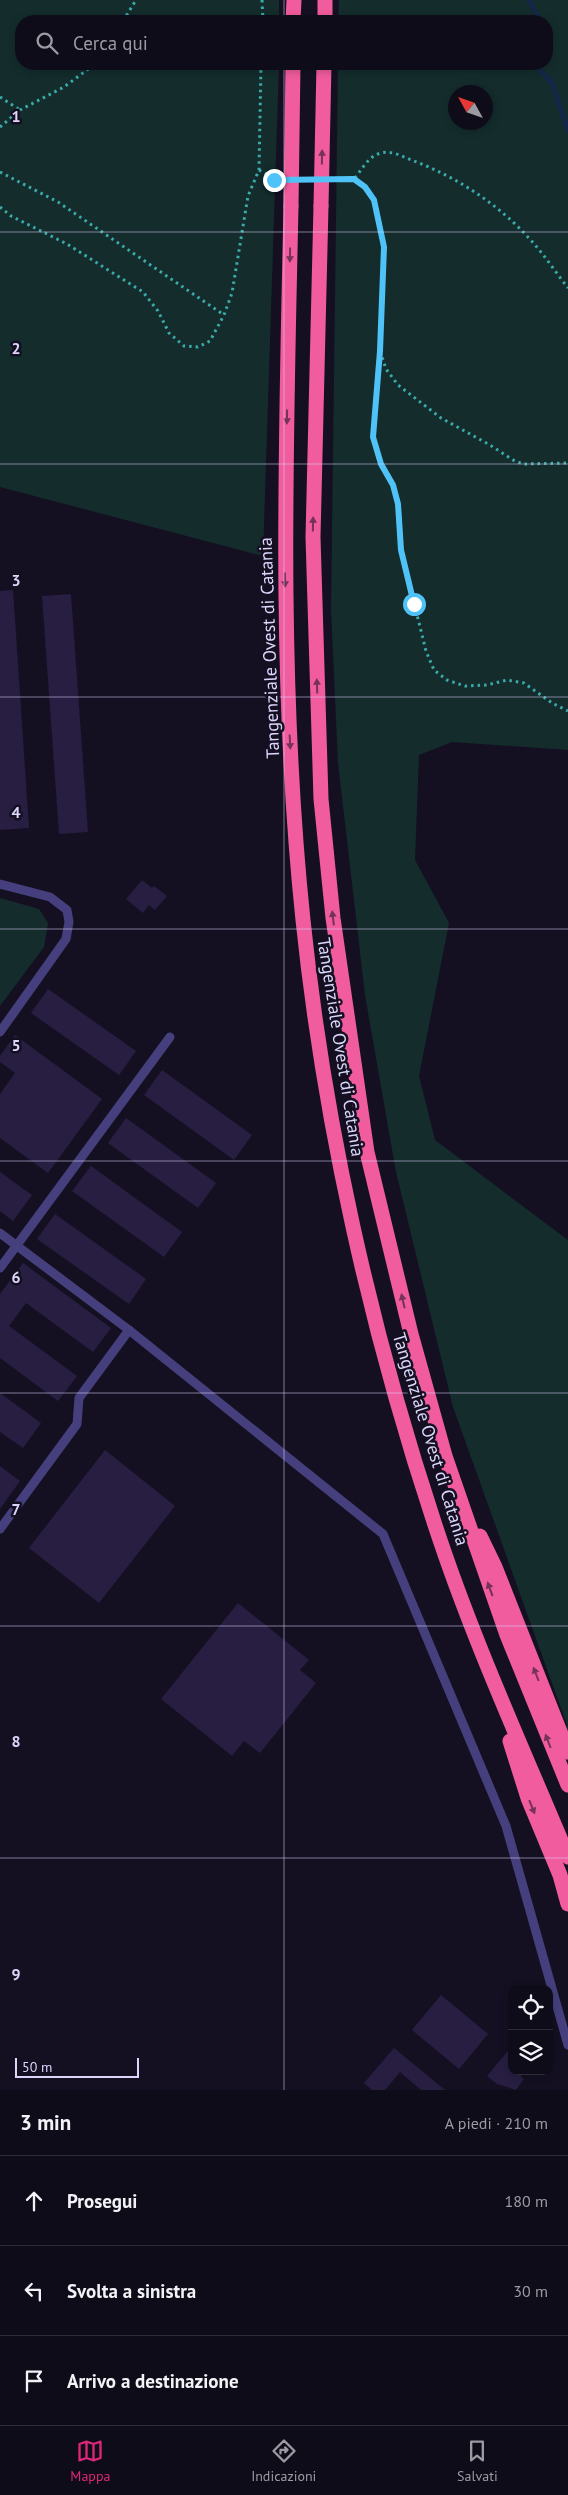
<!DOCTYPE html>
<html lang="it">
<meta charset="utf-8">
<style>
:root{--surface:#0f0c1a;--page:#1d1a27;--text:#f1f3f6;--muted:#9b9ba2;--line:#2f2c39;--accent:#db2777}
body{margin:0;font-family:"PT Sans",sans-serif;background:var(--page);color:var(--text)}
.controls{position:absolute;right:15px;bottom:15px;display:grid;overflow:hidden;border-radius:10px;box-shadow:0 2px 8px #0003}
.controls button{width:45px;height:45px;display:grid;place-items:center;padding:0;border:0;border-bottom:1px solid var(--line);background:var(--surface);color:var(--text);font:25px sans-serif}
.compass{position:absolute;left:448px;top:85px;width:45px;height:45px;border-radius:50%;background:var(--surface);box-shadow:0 2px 8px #0003;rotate:310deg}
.scale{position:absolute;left:15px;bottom:12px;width:124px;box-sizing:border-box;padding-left:5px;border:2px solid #dcd6fb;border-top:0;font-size:14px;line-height:18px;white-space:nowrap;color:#dcd6fb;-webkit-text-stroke:4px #141022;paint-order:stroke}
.stop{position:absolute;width:15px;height:15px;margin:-11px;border:4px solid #4fc3f7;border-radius:50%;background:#fff}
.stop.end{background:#4fc3f7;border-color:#fff;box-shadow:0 1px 5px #0008}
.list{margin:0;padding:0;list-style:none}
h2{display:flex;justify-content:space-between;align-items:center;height:65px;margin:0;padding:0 20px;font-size:21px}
h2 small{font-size:16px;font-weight:400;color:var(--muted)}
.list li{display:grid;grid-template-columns:32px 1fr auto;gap:15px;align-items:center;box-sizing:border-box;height:90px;padding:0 20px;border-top:1px solid var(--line)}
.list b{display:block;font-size:19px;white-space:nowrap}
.list em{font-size:16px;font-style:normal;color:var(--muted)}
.icon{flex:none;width:28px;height:28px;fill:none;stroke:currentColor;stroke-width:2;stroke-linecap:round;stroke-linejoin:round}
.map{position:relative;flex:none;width:568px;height:2090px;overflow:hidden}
.search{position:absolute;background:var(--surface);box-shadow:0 2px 8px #0003;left:15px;right:15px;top:15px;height:55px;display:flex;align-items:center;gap:12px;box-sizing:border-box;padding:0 18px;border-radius:20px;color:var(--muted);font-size:19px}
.sheet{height:335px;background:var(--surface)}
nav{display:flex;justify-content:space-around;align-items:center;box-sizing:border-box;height:70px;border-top:1px solid var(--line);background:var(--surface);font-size:14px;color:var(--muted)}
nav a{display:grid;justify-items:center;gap:2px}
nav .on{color:var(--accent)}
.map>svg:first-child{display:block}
.green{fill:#142c2c;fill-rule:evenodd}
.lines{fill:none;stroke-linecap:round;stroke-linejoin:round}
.stream{stroke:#152748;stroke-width:5}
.building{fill:#271e42}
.path{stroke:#3aaba9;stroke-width:3;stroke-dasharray:2.5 4;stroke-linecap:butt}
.lane{stroke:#45407d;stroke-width:9}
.highway{stroke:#f05c9d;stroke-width:15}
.highway-bridge{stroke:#f05c9d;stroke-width:15}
.oneway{fill:#773259}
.route{stroke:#4fc3f7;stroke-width:6}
.grid{fill:none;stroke:#dcd6fb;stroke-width:1;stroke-opacity:0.55}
.labels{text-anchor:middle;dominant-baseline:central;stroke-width:5;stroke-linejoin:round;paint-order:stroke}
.street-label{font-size:18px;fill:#dcd6fb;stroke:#141022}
.grid-label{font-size:16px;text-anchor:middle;font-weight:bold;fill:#dcd6fb;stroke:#141022;stroke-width:5;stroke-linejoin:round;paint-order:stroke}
</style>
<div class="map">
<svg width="568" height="2090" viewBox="0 0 568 2090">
<rect width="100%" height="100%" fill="#141022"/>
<g class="green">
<path d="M0,0H279V21H21V64H279L263,556L0,487Z"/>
<path d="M339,0H568V750L452,742L419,755L415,860L449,923L419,1076L435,1140L568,1240V1741L565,1735L567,1725L453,1407L396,1172L365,995L338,763L331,610L338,64H547V21H338ZM456,92H486V122H456Z"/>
<path d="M0,898L39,909L48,923L44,947L0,1006Z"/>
</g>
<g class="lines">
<g class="stream">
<path d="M529,0L539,18L538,21"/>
<path d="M534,64L552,83L568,131"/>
</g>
</g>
<g class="building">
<path d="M13,590L29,828L0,830V591Z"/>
<path d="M71,594L88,832L59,834L42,596Z"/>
<path d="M142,880L152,888L154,886L167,896L155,910L149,905L143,913L126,899Z"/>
<path d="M48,989L136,1051L119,1075L31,1013Z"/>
<path d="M15,1035L102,1099L48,1173L0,1138V1094L15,1073L0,1062V1056Z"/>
<path d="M162,1070L252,1135L234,1160L144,1095Z"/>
<path d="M126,1118L216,1183L198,1208L108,1143Z"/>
<path d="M91,1166L182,1232L164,1257L72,1191Z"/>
<path d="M0,1172L32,1195L13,1221L0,1211Z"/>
<path d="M55,1214L146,1279L129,1304L37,1239Z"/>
<path d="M23,1263L111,1328L93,1352L26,1303L9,1326L77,1376L58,1401L0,1358V1294Z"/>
<path d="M0,1393L41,1423L23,1448L0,1432Z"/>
<path d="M105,1450L175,1506L99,1603L29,1548Z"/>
<path d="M0,1466L20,1481L0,1509Z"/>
<path d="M238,1603L309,1660L300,1670L316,1683L260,1753L244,1741L232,1756L161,1699Z"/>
<path d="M441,1995L488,2034L459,2069L412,2030Z"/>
<path d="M512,2046V2071H526L521,2077L524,2079L516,2090L497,2084L487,2076Z"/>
<path d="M394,2048L445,2090H421L400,2072L385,2090H372L364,2083Z"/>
</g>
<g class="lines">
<g class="path">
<path d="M262,0L263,21"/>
<path d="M123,21L136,0"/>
<path d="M0,97L20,110"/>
<path d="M0,127L20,110L64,87L95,64"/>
<path d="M259,170L277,180"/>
<path d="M0,172L58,202L224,315"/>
<path d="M336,179H354C362,170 368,156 381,153C392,150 403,157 414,161C454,176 495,202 525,234C541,250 554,270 568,288"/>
<path d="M354,179L365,187L374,200L379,218L384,247L380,351L386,369L398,385L441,418L490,445L513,460L523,464L568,463"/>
<path d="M0,207L11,216L67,244L143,292L158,311L169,333L184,346L198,347L210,341L224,315L232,293L248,196L259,170L261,64"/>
<path d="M380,351L373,437L381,464L393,485L398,504L401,550L426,651L434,670L447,680L465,686L487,685L507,680L524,683L552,703L568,711"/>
</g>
<g class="lane">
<path d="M0,884L50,897L67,910L69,922L66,939L0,1032"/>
<path d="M0,1233L129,1330L383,1534L506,1826L568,2045"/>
<path d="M0,1268L170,1037"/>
<path d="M0,1529L77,1424L79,1398L129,1330"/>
</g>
<g class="highway">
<path d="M293,21L294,0"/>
<path d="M325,21V0"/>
<path d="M291,206C286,444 278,682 303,920C324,1123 371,1332 435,1525C472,1638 522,1747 568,1857"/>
<path d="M321,206L313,537L321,799L333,918L367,1152L411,1334L445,1456L507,1635L568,1785"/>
<path d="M480,1536L495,1567L568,1752"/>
<path d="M510,1741L528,1798L560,1875L568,1904"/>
</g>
<g class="highway-bridge">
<path d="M291,206L293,64"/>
<path d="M321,206L324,64"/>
</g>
</g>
<defs><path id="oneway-solid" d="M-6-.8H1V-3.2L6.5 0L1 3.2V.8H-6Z" transform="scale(1.25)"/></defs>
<g class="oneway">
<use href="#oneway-solid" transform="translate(322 157) rotate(-89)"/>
<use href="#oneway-solid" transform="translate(290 255) rotate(91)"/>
<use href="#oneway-solid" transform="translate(287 417) rotate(91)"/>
<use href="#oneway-solid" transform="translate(313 524) rotate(-89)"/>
<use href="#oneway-solid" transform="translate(285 580) rotate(89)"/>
<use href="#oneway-solid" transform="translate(317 686) rotate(-92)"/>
<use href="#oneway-solid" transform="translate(290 742) rotate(87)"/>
<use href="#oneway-solid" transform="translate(333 918) rotate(-97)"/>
<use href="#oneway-solid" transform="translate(403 1301) rotate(-103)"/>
<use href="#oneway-solid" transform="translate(490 1589) rotate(-110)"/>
<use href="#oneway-solid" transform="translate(536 1674) rotate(-111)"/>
<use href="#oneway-solid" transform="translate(548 1741) rotate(-111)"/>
<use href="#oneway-solid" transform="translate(532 1807) rotate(68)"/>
</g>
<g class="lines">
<path class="route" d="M274,180L354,179L365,187L374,200L384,247L380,351L373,437L381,464L393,485L398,504L401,550L414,604"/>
</g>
<path class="grid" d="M284,0V21M284,64V2090M0,232H568M0,464H568M0,697H568M0,929H568M0,1161H568M0,1393H568M0,1626H568M0,1858H568"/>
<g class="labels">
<g class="street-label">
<text transform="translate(269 648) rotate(-92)">Tangenziale Ovest di Catania</text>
<text transform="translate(341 1047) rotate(81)">Tangenziale Ovest di Catania</text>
<text transform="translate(431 1439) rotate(73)">Tangenziale Ovest di Catania</text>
</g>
</g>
<g class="grid-label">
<text x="16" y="122">1</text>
<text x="16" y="354">2</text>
<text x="16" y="586">3</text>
<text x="16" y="818">4</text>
<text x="16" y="1051">5</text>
<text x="16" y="1283">6</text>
<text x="16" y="1515">7</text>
<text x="16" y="1747">8</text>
<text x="16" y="1980">9</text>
</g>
</svg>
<div class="controls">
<button><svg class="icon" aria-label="locate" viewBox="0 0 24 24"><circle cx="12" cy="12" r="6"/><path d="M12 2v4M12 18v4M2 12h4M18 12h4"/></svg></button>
<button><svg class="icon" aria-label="layers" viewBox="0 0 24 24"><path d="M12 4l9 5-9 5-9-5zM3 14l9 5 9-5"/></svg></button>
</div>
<svg class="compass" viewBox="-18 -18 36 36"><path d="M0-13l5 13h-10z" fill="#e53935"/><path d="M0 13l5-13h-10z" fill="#9b9ba2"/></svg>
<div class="scale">50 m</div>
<div class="stop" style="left:414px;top:604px"></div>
<div class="stop end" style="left:274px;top:180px"></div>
<div class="search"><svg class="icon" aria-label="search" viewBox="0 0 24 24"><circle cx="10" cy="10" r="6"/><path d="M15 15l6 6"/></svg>Cerca qui</div>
</div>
<section class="sheet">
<h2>3 min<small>A piedi · 210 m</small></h2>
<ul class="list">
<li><svg class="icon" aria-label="ahead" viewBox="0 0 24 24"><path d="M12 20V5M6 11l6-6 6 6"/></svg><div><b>Prosegui</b></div><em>180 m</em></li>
<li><svg class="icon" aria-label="left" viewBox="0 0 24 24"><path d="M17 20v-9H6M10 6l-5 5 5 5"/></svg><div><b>Svolta a sinistra</b></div><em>30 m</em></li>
<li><svg class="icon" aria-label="arrive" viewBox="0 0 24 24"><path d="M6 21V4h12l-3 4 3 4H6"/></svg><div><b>Arrivo a destinazione</b></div></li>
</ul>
</section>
<nav>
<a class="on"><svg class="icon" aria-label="map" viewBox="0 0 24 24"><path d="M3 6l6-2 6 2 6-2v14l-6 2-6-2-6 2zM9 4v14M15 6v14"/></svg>Mappa</a>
<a><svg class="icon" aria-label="directions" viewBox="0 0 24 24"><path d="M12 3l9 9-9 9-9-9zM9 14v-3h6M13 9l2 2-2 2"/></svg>Indicazioni</a>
<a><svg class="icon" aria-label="saved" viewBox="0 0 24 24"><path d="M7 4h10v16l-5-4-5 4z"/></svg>Salvati</a>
</nav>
